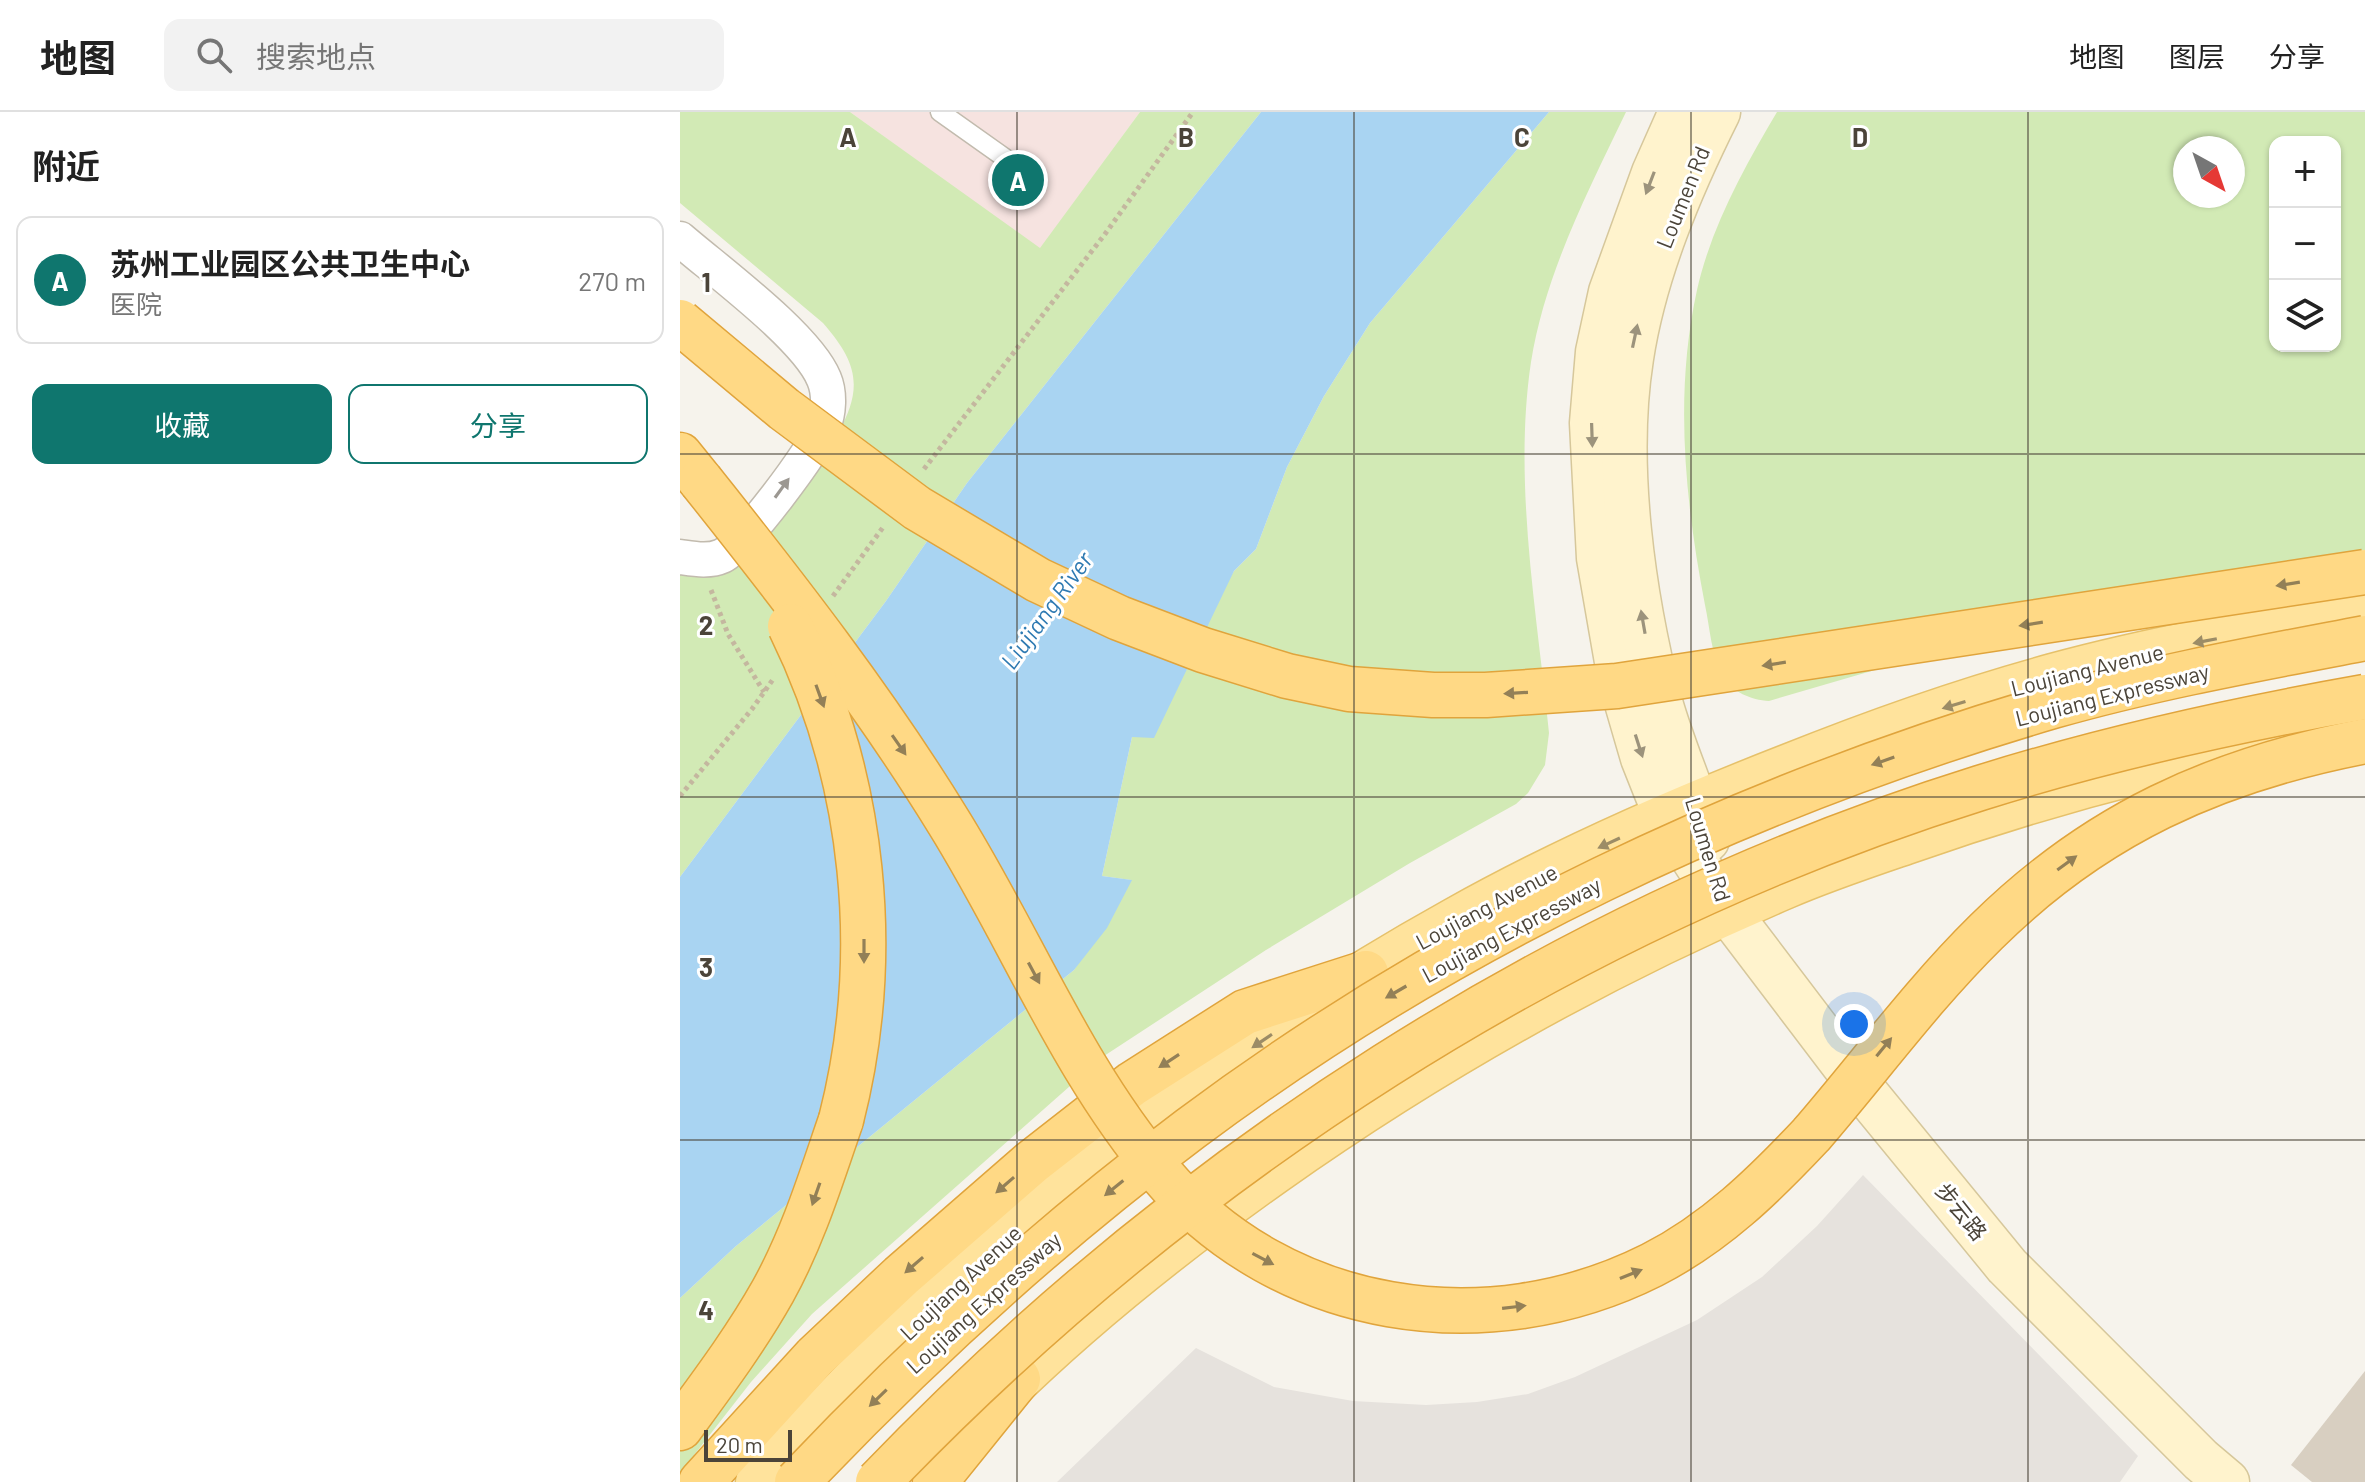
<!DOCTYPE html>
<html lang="zh">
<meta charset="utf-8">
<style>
:root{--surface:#fff;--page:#f2f2f2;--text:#222;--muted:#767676;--line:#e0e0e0;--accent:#0f766e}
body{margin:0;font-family:Barlow,"Noto Sans SC",sans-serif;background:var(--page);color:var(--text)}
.controls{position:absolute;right:24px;top:24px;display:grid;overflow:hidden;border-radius:16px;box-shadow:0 2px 6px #0004}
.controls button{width:72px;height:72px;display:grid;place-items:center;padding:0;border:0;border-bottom:2px solid var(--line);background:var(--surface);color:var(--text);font:40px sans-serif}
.compass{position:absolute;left:1493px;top:24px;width:72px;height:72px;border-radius:50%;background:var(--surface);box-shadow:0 2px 6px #0004;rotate:140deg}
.scale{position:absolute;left:24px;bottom:20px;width:88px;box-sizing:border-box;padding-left:8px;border:4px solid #4b4439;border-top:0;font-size:22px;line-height:28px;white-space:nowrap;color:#4b4439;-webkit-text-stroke:6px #fff;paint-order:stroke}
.you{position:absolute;left:1174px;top:912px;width:28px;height:28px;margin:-20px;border:6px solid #fff;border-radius:50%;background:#1a73e8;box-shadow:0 0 0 12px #1a73e833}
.badge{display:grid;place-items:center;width:52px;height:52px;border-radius:50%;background:var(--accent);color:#fff;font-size:26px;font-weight:700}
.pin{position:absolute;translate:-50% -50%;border:4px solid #fff;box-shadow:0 2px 8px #0006}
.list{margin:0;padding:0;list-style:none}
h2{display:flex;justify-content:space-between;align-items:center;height:104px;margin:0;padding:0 32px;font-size:34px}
h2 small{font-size:26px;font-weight:400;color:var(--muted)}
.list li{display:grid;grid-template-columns:52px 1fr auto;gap:24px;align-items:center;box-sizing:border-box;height:128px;margin:0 16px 16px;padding:0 16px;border:2px solid var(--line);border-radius:16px}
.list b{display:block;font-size:30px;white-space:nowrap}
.list p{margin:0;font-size:26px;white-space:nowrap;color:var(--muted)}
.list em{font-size:26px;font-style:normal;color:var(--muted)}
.actions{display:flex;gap:16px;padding:24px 32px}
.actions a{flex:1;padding:18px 0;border:2px solid var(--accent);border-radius:16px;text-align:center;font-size:28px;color:var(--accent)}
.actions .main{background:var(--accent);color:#fff}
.icon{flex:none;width:44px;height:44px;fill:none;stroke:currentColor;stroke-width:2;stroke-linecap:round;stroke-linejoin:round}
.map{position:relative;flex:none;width:1685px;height:1370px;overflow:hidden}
header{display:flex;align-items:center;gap:48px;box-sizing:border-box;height:112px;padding:0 40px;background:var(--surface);border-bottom:2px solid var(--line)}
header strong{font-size:38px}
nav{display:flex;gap:44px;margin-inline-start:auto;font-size:28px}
.search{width:560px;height:72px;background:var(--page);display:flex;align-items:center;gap:20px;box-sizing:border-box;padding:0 28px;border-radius:16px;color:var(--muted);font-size:30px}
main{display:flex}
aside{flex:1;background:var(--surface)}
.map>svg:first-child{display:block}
.industrial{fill:#e6e2dd}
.medical{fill:#f6e3e0}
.green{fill:#d2eab5;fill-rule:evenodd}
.water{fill:#a9d4f2}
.building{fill:#d8cfc1}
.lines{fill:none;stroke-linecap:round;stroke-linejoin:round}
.service-casing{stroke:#c2bbae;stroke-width:21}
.minor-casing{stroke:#c2bbae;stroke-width:37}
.secondary-casing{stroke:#d6c79b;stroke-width:47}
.primary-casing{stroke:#e6c16a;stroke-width:47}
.trunk-casing{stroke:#e0a43c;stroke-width:47}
.path{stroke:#c4b79f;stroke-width:5;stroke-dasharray:4 4;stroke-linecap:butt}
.service{stroke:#fff;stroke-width:18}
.minor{stroke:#fff;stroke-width:34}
.secondary{stroke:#fff3cd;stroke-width:44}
.primary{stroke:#ffe39c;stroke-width:44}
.trunk{stroke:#ffd985;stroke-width:44}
.trunk-bridge-casing{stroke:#e0a43c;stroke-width:47;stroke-linecap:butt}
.trunk-bridge{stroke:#ffd985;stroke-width:44}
.oneway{fill:#9c937c}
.oneway2{fill:#9c9892}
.oneway3{fill:#938057}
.oneway4{fill:#9c8c66}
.grid{fill:none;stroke:#4b4439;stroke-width:2;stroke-opacity:0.55}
.labels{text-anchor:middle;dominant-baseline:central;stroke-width:6;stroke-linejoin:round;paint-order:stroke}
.street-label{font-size:22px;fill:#4b4439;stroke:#fff}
.water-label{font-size:24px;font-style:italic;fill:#2e7ab2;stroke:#fff}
.grid-label{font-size:26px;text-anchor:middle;font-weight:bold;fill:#4b4439;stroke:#fff;stroke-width:6;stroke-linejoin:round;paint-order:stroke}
</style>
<header>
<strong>地图</strong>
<div class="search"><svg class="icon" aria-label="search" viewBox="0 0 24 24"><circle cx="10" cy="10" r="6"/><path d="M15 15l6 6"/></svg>搜索地点</div>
<nav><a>地图</a><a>图层</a><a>分享</a></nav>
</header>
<main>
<aside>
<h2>附近<small></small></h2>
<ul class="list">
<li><span class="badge">A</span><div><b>苏州工业园区公共卫生中心</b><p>医院</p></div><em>270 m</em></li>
</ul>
<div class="actions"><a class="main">收藏</a><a>分享</a></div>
</aside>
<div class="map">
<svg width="1685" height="1370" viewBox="0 0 1685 1370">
<rect width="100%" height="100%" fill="#f6f3ec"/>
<path class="industrial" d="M1183,1063L1458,1344L1440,1370H377L516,1236L594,1275L673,1289L746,1293L797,1290L848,1282L895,1265L1017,1208L1082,1165L1137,1114Z"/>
<path class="medical" d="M170,0H460L360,137Z"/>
<g class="green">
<path d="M0,0H170L360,136L460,0H581L287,371L206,489L0,765V456L10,459L158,321C184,275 177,250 143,211L0,91Z"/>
<path d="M869,0H946C908,79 865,162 851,250C833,370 857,501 869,621L865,653L848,681L836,692L730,751L586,838L424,944L132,1202L71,1270L0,1361V1186L56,1134L394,858L451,768L422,764L452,625L554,459L576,437L607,355L644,284L690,211Z"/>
<path d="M1097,0H1685V438L1564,458L1291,530L1089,589C1071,588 1052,580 1043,564C1031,543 1030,516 1025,493C1005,389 994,282 1017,178C1031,115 1065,54 1097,0ZM1595,30H1655V234H1595ZM1505,36H1553V84H1505Z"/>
</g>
<path class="water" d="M581,0H869L690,211L644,284L607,355L576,437L554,459L474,626L452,625L422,764L452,768L427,816L394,858L56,1134L0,1186V765L206,489L287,371Z"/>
<path class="building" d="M1685,1259V1370H1632L1611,1353Z"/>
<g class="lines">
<g class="service-casing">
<path id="service" d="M260,0L339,56"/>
</g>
<g class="minor-casing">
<path id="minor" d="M0,127C37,159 127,225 144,267C150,281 149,301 143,315C135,338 63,434 42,444C29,450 14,447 0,445"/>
</g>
<g class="secondary-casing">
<g id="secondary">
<path d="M1001,0L974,61L931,180L918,240L912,311L919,446L940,567L963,646L986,704L1048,800L1187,983L1327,1154L1521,1348L1547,1370"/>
<path d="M1027,728C1014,681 993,637 980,590C953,484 934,354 951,246C964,161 1000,76 1038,0"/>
</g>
</g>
<g class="primary-casing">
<g id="primary">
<path d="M310,1295C398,1207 494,1131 594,1060C754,947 923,852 1104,775C1143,758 1185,744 1226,730C1367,680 1511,643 1657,616"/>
<path d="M78,1370C275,1150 517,951 775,808C882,748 994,699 1107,655C1194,620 1282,589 1373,564C1476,536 1580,518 1685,501"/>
</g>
</g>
<g class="trunk-casing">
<g id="trunk">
<path d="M0,343L21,369"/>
<path d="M0,1316C33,1271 66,1227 93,1179C123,1125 141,1066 161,1008"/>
<path d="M21,1370L135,1245L221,1164L352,1050L452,972L565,900L686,861"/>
<path d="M255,1370L338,1267"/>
</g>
</g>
<g class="path">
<path d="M244,357L425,122L513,0"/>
<path d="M31,478L48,522L84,580"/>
<path d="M153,484L204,414"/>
<path d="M0,684L72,597L94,566"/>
</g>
<use href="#service" class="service"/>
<use href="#minor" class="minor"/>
<use href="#secondary" class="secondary"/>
<use href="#primary" class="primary"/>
<use href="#trunk" class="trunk"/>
<g class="trunk-bridge-casing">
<g id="trunk-bridge">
<path d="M0,210L104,297L237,396L358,468L439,506L523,538L607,564L669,577L753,583H806L937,574L1685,460"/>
<path d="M21,369C108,478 195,590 268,709C341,826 391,956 481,1062C602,1205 807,1236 972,1153C1035,1121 1084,1073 1131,1023C1189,956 1242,883 1306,820C1415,712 1535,658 1685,629"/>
<path d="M110,514C185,666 203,844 161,1008"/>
<path d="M117,1370C238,1242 369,1123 510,1017C768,824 1065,684 1373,594C1475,565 1581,546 1685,526"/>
<path d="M198,1370C501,1054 881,807 1300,676C1427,636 1555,608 1685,585"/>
</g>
</g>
<use href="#trunk-bridge" class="trunk-bridge"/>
</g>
<defs><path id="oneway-solid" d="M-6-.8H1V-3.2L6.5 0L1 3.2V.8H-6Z" transform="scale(2)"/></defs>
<g class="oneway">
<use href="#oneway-solid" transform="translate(970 71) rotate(111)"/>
<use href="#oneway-solid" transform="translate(955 224) rotate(-78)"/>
<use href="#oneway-solid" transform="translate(912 323) rotate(88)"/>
<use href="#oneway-solid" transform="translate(963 510) rotate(-100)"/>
<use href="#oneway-solid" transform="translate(959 634) rotate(72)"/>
</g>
<use class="oneway2" href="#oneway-solid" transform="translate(102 376) rotate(-54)"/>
<g class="oneway3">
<use href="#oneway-solid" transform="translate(1608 472) rotate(171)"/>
<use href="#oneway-solid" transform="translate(1351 512) rotate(171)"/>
<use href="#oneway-solid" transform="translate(1094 552) rotate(171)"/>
<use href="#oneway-solid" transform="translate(836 581) rotate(177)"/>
<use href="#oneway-solid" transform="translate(140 584) rotate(70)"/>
<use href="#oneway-solid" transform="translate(219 633) rotate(55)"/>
<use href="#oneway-solid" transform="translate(1203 649) rotate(161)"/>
<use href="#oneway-solid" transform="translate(1387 751) rotate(-36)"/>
<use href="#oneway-solid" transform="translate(184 839) rotate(90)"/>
<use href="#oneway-solid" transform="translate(354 861) rotate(62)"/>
<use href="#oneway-solid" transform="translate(716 880) rotate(150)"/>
<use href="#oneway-solid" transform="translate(1204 935) rotate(-51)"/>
<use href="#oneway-solid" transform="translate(489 949) rotate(147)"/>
<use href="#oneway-solid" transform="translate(325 1073) rotate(139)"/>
<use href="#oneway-solid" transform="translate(434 1076) rotate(141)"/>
<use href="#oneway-solid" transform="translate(136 1082) rotate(109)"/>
<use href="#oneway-solid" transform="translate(583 1147) rotate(28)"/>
<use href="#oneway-solid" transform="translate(234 1153) rotate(139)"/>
<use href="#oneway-solid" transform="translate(951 1162) rotate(-22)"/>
<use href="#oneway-solid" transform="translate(834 1195) rotate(-7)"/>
<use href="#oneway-solid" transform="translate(198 1286) rotate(136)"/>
</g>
<g class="oneway4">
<use href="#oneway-solid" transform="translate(1525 529) rotate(169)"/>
<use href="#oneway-solid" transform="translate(1274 593) rotate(163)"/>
<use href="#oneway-solid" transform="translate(929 731) rotate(155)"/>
<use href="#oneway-solid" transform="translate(582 929) rotate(146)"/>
</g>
<path class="grid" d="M337,0V1370M674,0V1370M1011,0V1370M1348,0V1370M0,342H1685M0,685H1685M0,1028H1685"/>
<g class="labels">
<g class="street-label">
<text transform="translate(1002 85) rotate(-68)">Loumen Rd</text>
<text transform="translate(1407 557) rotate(-14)">Loujiang Avenue</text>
<text transform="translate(1432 582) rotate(-14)">Loujiang Expressway</text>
<text transform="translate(1029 737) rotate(73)">Loumen Rd</text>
<text transform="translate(806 794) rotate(-28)">Loujiang Avenue</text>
<text transform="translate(831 817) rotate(-28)">Loujiang Expressway</text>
<text transform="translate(1282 1099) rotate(51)">步云路</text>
<text transform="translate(280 1170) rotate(-43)">Loujiang Avenue</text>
<text transform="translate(303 1190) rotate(-42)">Loujiang Expressway</text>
</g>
<g class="water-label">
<text transform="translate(366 498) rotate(-54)">Liujiang River</text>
</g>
</g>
<g class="grid-label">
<text x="168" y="35">A</text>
<text x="506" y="35">B</text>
<text x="842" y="35">C</text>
<text x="1180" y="35">D</text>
<text x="26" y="180">1</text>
<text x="26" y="523">2</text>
<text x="26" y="865">3</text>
<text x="26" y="1208">4</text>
</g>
</svg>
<div class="controls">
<button>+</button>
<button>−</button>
<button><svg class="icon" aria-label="layers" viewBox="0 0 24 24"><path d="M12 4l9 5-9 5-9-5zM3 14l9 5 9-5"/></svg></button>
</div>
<svg class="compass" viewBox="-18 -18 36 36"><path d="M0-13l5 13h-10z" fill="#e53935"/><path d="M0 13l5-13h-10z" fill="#767676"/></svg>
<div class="scale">20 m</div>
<div class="you"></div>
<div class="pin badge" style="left:338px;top:68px">A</div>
</div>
</main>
